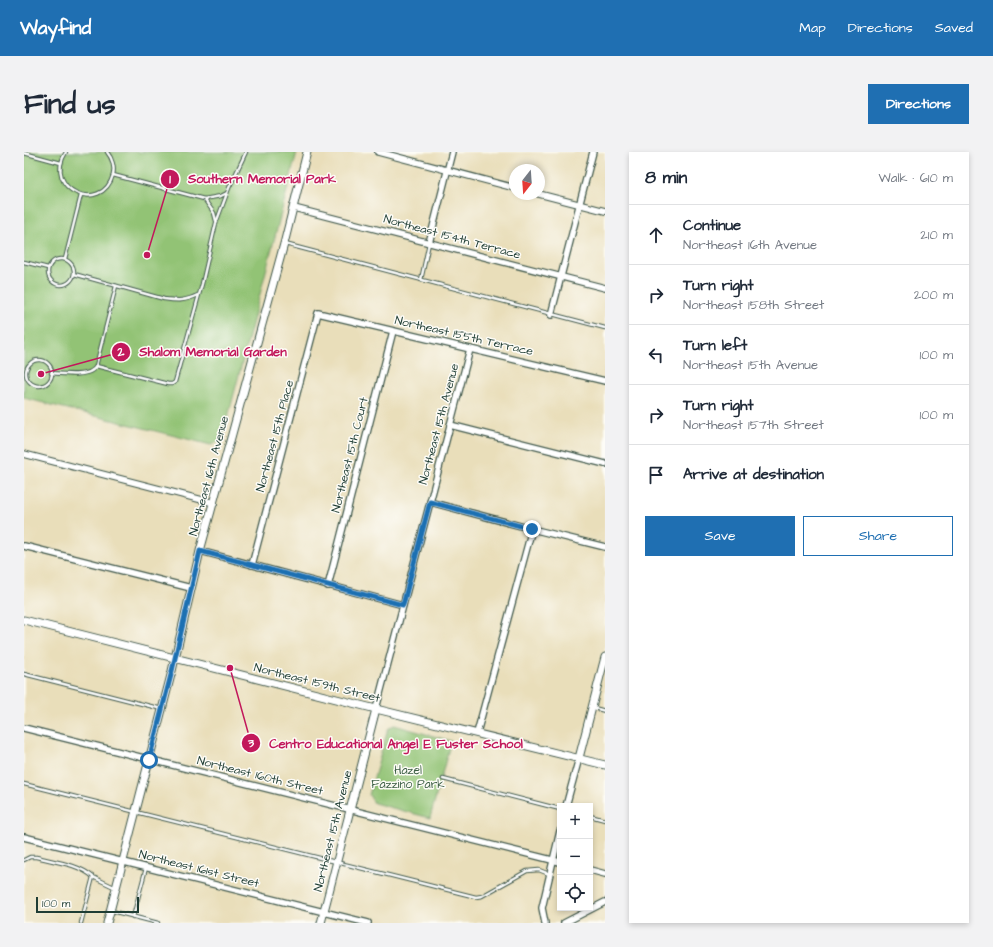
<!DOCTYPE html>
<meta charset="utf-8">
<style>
:root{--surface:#fff;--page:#f2f2f3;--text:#1f2937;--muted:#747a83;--line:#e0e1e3;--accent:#1f6fb2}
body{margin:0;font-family:"Architects Daughter",sans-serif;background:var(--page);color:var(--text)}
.controls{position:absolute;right:12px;bottom:12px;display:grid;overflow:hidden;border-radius:0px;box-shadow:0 2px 6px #0003}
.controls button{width:36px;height:36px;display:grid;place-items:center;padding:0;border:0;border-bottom:1px solid var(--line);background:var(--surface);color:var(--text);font:20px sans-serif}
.compass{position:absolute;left:485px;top:12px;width:36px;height:36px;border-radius:50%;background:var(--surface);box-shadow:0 2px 6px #0003;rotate:197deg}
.scale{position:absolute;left:12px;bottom:10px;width:103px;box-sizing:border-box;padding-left:4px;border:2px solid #1f3d34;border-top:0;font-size:11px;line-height:14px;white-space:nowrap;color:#1f3d34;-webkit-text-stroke:3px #fdfcf7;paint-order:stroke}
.stop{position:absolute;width:12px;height:12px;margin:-9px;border:3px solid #1f6fb2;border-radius:50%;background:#fff}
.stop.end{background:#1f6fb2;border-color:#fff;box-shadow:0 1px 4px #0008}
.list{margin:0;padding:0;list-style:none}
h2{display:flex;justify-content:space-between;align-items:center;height:52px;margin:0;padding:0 16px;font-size:17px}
h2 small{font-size:13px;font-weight:400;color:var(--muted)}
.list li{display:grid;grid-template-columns:26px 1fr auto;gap:12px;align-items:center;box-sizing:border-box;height:60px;padding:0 16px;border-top:1px solid var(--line)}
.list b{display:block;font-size:15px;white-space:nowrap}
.list p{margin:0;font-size:13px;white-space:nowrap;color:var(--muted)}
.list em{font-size:13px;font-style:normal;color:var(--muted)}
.actions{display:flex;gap:8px;padding:12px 16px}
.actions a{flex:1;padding:9px 0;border:1px solid var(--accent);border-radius:0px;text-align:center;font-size:14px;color:var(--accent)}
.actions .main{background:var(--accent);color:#fff}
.icon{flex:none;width:22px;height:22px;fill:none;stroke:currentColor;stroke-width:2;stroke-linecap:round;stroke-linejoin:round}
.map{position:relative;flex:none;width:581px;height:771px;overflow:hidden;border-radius:0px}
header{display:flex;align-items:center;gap:24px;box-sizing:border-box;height:56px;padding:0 20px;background:var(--accent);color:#fff}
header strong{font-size:19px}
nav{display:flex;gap:22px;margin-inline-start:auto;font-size:14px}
.intro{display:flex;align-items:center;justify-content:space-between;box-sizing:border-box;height:96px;padding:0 24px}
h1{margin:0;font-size:28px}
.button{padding:10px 18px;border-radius:0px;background:var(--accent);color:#fff;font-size:14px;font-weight:700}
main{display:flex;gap:24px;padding:0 24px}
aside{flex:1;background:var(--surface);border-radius:0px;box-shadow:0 2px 6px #0003}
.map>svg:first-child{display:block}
.green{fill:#92c374;stroke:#588054}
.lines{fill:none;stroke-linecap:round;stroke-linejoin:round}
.service-casing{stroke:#3d5548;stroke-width:4.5}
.minor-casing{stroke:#3d5548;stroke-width:8}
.tertiary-casing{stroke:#3d5548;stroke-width:9}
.service{stroke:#fff;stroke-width:2.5}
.minor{stroke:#fff;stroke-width:5.5}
.tertiary{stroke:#fff;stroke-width:7}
.route{stroke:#1f6fb2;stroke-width:5}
.labels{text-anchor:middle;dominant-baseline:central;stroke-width:3;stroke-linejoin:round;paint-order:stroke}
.street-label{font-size:12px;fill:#1f3d34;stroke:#fdfcf7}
.park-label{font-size:12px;fill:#3c5e44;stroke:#fdfcf7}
.leader{fill:none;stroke:#c2185b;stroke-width:1.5}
.callout-dot{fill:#c2185b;stroke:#fdfcf7;stroke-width:1.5}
.mark-label{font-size:12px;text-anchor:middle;font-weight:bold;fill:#fff}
.callout-label{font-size:13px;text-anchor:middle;font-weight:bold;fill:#c2185b;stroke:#fdfcf7;stroke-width:3;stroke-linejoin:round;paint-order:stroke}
</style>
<header>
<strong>Wayfind</strong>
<nav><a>Map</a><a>Directions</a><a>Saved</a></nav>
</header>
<div class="intro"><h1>Find us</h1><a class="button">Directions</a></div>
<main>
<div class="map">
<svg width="581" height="771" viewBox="0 0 581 771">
<rect width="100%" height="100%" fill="#fdfcf7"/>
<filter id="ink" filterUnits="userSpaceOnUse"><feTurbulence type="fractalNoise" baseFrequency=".025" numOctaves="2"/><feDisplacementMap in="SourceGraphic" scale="8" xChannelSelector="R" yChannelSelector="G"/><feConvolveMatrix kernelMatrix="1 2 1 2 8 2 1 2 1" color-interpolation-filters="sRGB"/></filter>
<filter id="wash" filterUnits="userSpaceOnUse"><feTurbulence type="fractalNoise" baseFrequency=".012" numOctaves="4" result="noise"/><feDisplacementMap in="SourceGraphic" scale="16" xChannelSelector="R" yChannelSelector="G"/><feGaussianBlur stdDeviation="0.9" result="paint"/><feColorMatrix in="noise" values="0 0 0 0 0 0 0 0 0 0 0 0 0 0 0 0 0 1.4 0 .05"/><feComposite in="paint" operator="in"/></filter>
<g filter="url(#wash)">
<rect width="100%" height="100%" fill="#e9deba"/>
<g class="green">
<path d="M0,0H273L198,288L187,293L0,246Z"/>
<path d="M370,573L427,589L406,666L350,651L345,643L364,577Z"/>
</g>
</g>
<g filter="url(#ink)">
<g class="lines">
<g class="service-casing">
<g id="service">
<path d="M42,0C18,38 78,63 89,23C91,15 88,6 83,0"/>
<path d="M0,1L37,11"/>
<path d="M89,23L180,47L190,61L192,69"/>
<path d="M180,47L197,44L203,41"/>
<path d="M261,92L581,176"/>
<circle cx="37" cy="120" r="13"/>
<path d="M41,107L57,43"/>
<path d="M0,110L24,116"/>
<path d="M50,122L140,147C155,149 161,149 174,143"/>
<path d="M397,128L405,91"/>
<circle cx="15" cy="221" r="13"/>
<path d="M72,214L92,134"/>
<path d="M27,221C38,222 67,226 72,214L144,232H148L151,230L178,132L192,71L205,36L222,0"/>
<path d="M0,522L138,557"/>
<path d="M570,556L581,559"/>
<path d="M419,627L536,657"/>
<path d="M0,632L452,745L458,744L503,719L515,718L525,722"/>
<path d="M566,664L581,668"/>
<path d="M0,708L6,705H12C32,710 54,712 69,725"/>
<path d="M88,759L134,771"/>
<path d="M109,765L122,716"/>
<path d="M57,771L69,725L90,735"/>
</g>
</g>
<g class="minor-casing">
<g id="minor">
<path d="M354,0L491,36"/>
<path d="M515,42L581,59"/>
<path d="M270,56L581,136"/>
<path d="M405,91L428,0"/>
<path d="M527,163L569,0"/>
<path d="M426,273L581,312"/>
<path d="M0,302L190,351"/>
<path d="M406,350L508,377L581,395"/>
<path d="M0,394L167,436"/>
<path d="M176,399L379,453"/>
<path d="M228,413L294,161L581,229"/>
<path d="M304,434L369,179"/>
<path d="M352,557L446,197"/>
<path d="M0,576L536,710"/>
<path d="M453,581L508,377"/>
<path d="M542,654L555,606"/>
<path d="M0,685L344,771"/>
<path d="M566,718L581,722"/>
<path d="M521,771L518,756L536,679"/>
<path d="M540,771L581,750"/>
</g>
</g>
<g class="tertiary-casing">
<g id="tertiary">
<path d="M0,468L352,557L581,613"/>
<path d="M555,606L581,505"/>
<path d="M83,771L148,519L176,399L260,92L283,0"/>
<path d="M297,771L352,557"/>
</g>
</g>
<use href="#service" class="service"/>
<use href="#minor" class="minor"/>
<use href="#tertiary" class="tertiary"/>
</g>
</g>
<g class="lines" filter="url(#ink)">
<path class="route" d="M125,608L148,519L176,399L379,453L406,350L508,377"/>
</g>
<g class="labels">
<g class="street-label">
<text transform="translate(428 85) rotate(15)">Northeast 154th Terrace</text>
<text transform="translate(440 184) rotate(13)">Northeast 155th Terrace</text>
<text transform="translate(415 272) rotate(-75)">Northeast 15th Avenue</text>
<text transform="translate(251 284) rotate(-75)">Northeast 15th Place</text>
<text transform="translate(326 303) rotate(-76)">Northeast 15th Court</text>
<text transform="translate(185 324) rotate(-75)">Northeast 16th Avenue</text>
<text transform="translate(293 531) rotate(14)">Northeast 159th Street</text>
<text transform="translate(236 624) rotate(14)">Northeast 160th Street</text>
<text transform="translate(309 679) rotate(-76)">Northeast 15th Avenue</text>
<text transform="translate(175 717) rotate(14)">Northeast 161st Street</text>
</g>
<g class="park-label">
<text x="384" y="618">Hazel<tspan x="384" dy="14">Fazzino Park</tspan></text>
</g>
</g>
<path class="leader" d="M123 103L146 27M17 222L97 200M206 516L227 591"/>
<g class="callout-dot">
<circle cx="123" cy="103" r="4"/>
<circle cx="17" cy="222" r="4"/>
<circle cx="206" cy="516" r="4"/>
<circle cx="146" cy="27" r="10"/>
<circle cx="97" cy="200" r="10"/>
<circle cx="227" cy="591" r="10"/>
</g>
<g class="mark-label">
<text x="146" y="31">1</text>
<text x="97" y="204">2</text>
<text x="227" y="595">3</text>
</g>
<g class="callout-label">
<text x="238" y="31">Southern Memorial Park</text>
<text x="189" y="204">Shalom Memorial Garden</text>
<text x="372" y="596">Centro Educational Angel E Fuster School</text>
</g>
</svg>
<div class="controls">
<button>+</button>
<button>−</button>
<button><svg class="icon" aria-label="locate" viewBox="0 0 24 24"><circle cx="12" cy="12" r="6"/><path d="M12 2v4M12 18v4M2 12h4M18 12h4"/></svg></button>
</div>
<svg class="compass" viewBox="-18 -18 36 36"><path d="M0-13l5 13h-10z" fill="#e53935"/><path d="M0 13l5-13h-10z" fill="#747a83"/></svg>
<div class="scale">100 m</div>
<div class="stop" style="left:125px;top:608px"></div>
<div class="stop end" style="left:508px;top:377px"></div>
</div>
<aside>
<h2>8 min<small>Walk · 610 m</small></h2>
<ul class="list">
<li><svg class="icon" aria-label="ahead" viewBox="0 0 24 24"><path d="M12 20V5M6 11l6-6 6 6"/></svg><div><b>Continue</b><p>Northeast 16th Avenue</p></div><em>210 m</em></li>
<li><svg class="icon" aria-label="right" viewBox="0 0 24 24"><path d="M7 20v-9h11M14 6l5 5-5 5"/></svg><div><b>Turn right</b><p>Northeast 158th Street</p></div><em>200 m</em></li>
<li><svg class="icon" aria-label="left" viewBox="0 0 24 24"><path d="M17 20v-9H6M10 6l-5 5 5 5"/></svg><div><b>Turn left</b><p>Northeast 15th Avenue</p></div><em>100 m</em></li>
<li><svg class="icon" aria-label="right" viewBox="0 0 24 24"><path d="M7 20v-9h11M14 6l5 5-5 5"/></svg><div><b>Turn right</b><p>Northeast 157th Street</p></div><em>100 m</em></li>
<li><svg class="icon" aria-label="arrive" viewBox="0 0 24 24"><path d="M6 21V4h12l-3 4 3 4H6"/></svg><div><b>Arrive at destination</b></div></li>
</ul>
<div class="actions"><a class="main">Save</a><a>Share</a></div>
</aside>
</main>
